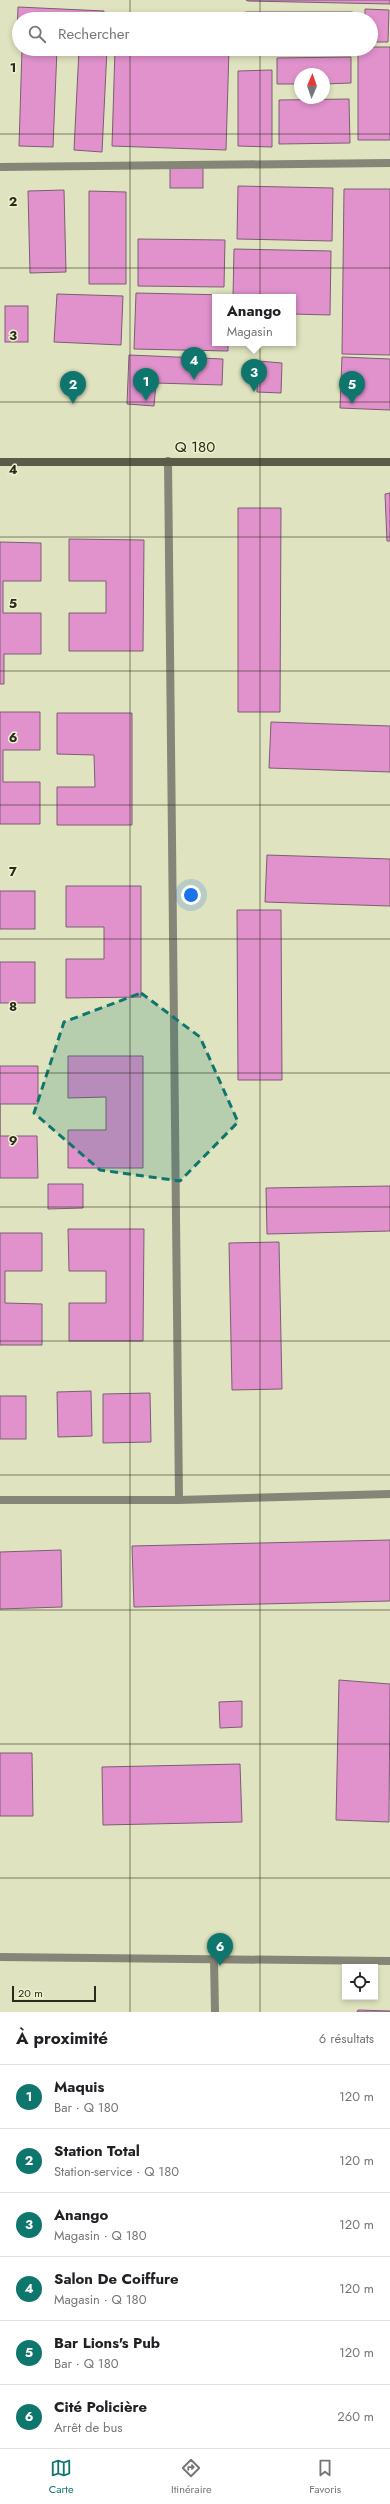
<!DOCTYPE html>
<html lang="fr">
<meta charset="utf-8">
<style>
:root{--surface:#fff;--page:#f6f6f6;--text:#202124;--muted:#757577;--line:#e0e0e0;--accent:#0f766e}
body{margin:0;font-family:Jost,sans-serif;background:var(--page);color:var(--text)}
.controls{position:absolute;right:12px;bottom:12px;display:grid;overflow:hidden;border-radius:0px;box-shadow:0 2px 6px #0003}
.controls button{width:36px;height:36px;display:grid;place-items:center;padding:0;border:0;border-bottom:1px solid var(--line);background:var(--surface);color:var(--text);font:20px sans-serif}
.compass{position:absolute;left:294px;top:68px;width:36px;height:36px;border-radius:50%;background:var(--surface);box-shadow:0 2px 6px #0003;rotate:2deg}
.scale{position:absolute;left:12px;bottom:10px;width:84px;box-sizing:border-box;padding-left:4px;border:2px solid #29291c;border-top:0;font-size:11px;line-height:14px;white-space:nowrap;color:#29291c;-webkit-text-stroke:3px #edf0cc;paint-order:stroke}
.you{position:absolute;left:191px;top:895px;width:14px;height:14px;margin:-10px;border:3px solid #fff;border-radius:50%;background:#1a73e8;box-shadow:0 0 0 6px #1a73e833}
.badge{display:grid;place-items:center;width:26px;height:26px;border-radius:50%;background:var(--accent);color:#fff;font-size:13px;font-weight:700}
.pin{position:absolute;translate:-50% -33px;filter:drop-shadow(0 1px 2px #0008)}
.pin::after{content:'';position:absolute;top:21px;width:14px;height:12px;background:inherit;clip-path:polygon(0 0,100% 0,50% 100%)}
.popup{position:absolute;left:212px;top:294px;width:84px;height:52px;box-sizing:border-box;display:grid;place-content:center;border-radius:0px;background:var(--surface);filter:drop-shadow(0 1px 3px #0005);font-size:13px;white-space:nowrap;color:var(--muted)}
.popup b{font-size:15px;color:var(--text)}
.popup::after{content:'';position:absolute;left:50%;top:100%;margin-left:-8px;border:8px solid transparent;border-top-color:var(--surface)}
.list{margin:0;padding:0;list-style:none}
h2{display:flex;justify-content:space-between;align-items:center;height:52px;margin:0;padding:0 16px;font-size:17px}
h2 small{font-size:13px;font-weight:400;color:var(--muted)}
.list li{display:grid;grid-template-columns:26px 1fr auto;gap:12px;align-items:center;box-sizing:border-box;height:64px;padding:0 16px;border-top:1px solid var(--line)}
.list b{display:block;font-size:15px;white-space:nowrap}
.list p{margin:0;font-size:13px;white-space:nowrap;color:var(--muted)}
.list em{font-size:13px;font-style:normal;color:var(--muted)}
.icon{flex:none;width:22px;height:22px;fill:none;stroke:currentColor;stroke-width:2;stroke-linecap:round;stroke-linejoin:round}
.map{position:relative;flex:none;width:390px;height:2012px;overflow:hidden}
.search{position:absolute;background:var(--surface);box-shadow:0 2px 6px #0003;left:12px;right:12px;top:12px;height:44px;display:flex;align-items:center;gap:10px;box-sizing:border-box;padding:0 14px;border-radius:22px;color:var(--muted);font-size:15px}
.sheet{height:436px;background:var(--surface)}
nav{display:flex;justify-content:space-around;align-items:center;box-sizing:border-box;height:56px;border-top:1px solid var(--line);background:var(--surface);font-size:11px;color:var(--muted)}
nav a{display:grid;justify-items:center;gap:2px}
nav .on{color:var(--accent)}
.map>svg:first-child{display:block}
.building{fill:#e192cd;stroke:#7a5e72}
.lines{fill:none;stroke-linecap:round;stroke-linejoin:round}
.street{stroke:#858678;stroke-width:8}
.secondary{stroke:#5b5c48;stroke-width:8}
.marked{fill:#0f766e;fill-opacity:0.2;stroke:#0f766e;stroke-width:3;stroke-dasharray:8 5;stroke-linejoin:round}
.grid{fill:none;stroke:#29291c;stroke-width:1;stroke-opacity:0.55}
.labels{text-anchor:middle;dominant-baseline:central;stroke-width:3;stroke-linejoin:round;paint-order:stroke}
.street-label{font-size:15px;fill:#29291c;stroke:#edf0cc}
.grid-label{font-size:13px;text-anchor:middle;font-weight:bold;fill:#29291c;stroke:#edf0cc;stroke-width:3;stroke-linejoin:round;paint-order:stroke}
</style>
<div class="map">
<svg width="390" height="2012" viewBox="0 0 390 2012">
<rect width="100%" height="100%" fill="#e0e3bf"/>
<g class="building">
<path d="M246,0H390V4L248,1Z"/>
<path d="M18,7L104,11L103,19H19L17,36Z"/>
<path d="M365,9L389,10L388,42H371V19H365Z"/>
<rect x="246" y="12" width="106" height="7"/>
<path d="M371,47H390V140H358V49H371Z"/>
<path d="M22,49H57L53,147L19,146Z"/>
<path d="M79,49H107L102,152L74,150Z"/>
<path d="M115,49H229L226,150L112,146Z"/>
<path d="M351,57V83L324,84V74H300V84H277V58Z"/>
<path d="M272,70V147L238,146V71Z"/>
<path d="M349,99L350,143L279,144V100Z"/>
<rect x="170" y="166" width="33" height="22"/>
<path d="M238,186L333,188L332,241L237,239Z"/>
<path d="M344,189H390V355L342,354Z"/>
<path d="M64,190L66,272L30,273L28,191Z"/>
<path d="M89,191L126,192V284H89Z"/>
<path d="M138,239L225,240L224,287L138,286Z"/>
<path d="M234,249L331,251L330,315L293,314V297H233Z"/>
<path d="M136,293L229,295V297H215V343H228V351L134,349Z"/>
<path d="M57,294L123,296L121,345L54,342Z"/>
<rect x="5" y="306" width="23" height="36"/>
<path d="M129,355L223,359L222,385L156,383L154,406L127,404Z"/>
<path d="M342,357L390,359V410L340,408Z"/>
<path d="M258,361L282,363L281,393L257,392Z"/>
<path d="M390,493V541H387L385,494Z"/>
<path d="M238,508H281L280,712H238Z"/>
<path d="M69,539L144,540L143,651H69V613H106V581H69Z"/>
<path d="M0,542L41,543V581H3V613H41V654H4V684H0Z"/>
<path d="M0,712H40V750H3V782H40V824H0Z"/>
<path d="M57,713H132V825H57V787H95L94,755L57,754Z"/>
<path d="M271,722L390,726V772L269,768Z"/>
<path d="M267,855L390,859V906L265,902Z"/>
<path d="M66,886H141V997L66,998V959H104V927H66Z"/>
<rect x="0" y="891" width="35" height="38"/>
<path d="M237,910H281L282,1080H238Z"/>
<rect x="0" y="962" width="35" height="41"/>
<path d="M68,1056H143V1168H68V1130H106V1097L68,1098Z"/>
<path d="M0,1066H38V1104H0V1136H37L38,1178H0Z"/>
<path d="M48,1184H83V1208L48,1209Z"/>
<path d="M390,1186V1231L267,1234L266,1188Z"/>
<path d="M68,1229H144L143,1341H69V1303H106V1271H69Z"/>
<path d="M0,1233H42V1271H5V1303L42,1304V1345H0Z"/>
<path d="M279,1242L282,1389L232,1390L229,1243Z"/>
<path d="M91,1391L92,1436L58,1437L57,1392Z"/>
<path d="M150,1393L151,1442L103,1443V1394Z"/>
<rect x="0" y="1396" width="26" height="43"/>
<path d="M390,1540V1601L134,1607L132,1546Z"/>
<path d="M61,1550L62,1607L0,1609V1552Z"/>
<path d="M339,1680L390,1684L389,1822L336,1820Z"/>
<path d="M242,1701V1727L220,1728L219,1702Z"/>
<path d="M0,1753H32L33,1816H0Z"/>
<path d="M240,1764L242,1822L103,1825L102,1767Z"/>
<path d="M358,2010L390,2011V2012H357Z"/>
</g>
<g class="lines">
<g class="street">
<path d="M0,167L390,163"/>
<path d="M168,461L179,1500"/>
<path d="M0,1500H179L390,1494"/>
<path d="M0,1957L390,1961"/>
<path d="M214,1958L215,2012"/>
</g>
<path class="secondary" d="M0,462H390"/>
</g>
<path class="marked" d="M141,993L200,1037L238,1122L180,1181L100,1170L34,1113L64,1022Z"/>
<path class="grid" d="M130,0V19M260,0V19M130,49V2012M260,49V2012M0,134H390M0,268H390M0,402H390M0,537H390M0,671H390M0,805H390M0,939H390M0,1073H390M0,1207H390M0,1341H390M0,1475H390M0,1610H390M0,1744H390M0,1878H390"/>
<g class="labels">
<g class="street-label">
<text x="195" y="447">Q 180</text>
</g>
</g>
<g class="grid-label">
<text x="13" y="72">1</text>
<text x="13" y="206">2</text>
<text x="13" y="340">3</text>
<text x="13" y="474">4</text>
<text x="13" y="608">5</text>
<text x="13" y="742">6</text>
<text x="13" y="876">7</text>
<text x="13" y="1011">8</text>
<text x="13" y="1145">9</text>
</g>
</svg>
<div class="controls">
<button><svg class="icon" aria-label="locate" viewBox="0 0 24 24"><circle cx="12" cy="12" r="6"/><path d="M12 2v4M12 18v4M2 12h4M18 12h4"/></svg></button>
</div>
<svg class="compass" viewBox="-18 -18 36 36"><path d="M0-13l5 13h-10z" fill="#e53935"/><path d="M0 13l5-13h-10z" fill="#757577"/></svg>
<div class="scale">20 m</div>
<div class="you"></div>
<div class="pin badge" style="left:146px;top:401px">1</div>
<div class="pin badge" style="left:73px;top:404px">2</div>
<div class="pin badge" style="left:254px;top:392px">3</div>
<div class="popup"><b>Anango</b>Magasin</div>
<div class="pin badge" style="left:194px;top:380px">4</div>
<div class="pin badge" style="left:352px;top:404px">5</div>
<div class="pin badge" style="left:220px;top:1966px">6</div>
<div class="search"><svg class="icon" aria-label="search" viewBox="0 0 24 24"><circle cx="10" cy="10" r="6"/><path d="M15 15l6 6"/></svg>Rechercher</div>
</div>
<section class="sheet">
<h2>À proximité<small>6 résultats</small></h2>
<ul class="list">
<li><span class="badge">1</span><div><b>Maquis</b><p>Bar · Q 180</p></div><em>120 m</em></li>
<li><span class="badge">2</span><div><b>Station Total</b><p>Station-service · Q 180</p></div><em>120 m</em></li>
<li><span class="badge">3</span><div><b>Anango</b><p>Magasin · Q 180</p></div><em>120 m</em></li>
<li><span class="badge">4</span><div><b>Salon De Coiffure</b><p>Magasin · Q 180</p></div><em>120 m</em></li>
<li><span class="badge">5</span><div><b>Bar Lions's Pub</b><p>Bar · Q 180</p></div><em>120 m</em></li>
<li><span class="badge">6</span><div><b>Cité Policière</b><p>Arrêt de bus</p></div><em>260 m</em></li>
</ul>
</section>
<nav>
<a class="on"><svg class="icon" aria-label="map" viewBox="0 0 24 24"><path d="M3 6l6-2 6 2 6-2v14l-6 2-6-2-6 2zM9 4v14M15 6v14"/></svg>Carte</a>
<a><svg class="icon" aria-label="directions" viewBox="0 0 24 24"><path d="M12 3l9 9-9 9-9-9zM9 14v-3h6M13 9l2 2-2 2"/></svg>Itinéraire</a>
<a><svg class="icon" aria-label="saved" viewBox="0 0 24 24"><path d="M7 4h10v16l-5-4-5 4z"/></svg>Favoris</a>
</nav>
